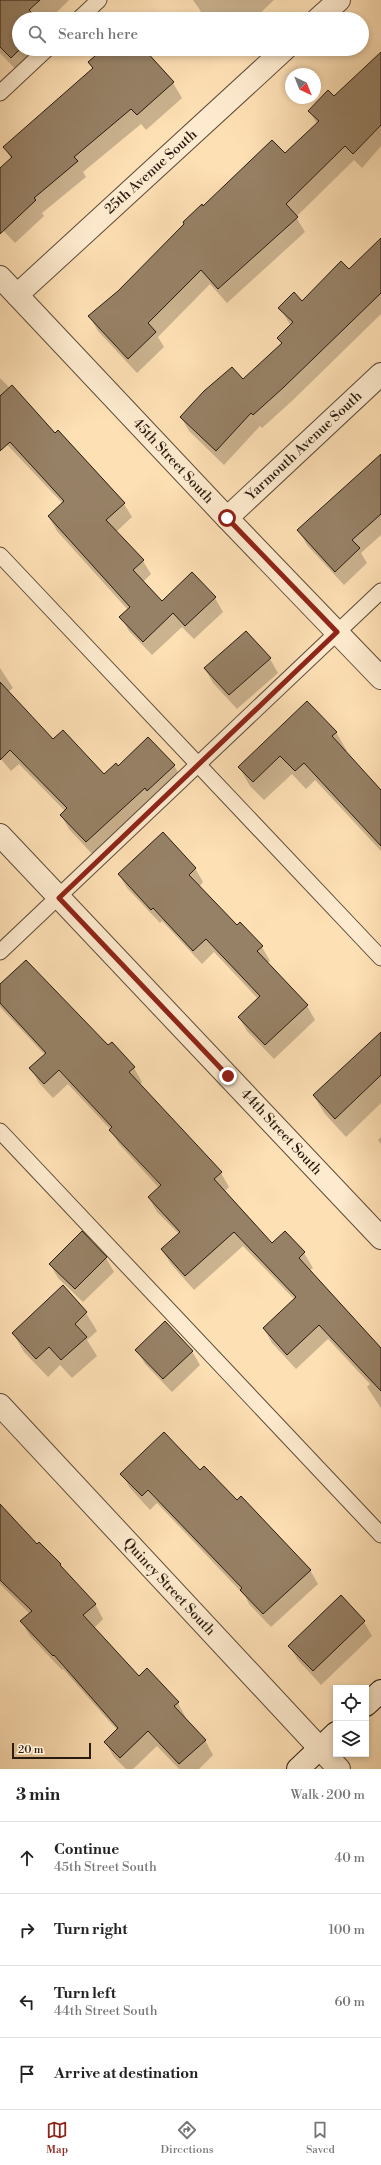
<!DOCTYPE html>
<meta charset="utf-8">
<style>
:root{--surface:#fff;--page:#f2f2f2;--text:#222;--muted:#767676;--line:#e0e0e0;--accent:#8f2418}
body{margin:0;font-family:"Libre Bodoni",serif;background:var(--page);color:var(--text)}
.controls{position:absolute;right:12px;bottom:12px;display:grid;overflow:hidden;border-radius:0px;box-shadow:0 2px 6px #0003}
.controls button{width:36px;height:36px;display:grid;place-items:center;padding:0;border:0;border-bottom:1px solid var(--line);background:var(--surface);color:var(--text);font:20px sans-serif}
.compass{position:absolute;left:285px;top:68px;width:36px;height:36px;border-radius:50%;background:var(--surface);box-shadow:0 2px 6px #0003;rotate:137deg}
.scale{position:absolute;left:12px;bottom:10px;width:79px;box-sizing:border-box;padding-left:4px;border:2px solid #281b10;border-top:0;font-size:11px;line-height:14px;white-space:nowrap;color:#281b10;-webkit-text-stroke:3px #feebcf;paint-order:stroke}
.stop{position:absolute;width:12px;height:12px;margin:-9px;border:3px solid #8f2418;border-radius:50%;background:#fff}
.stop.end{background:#8f2418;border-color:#fff;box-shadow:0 1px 4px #0008}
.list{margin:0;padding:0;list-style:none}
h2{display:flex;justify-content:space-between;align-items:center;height:52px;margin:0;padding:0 16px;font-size:17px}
h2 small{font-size:13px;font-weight:400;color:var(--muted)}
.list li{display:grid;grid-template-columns:26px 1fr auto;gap:12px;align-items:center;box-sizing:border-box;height:72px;padding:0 16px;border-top:1px solid var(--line)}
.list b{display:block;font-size:15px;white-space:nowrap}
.list p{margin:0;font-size:13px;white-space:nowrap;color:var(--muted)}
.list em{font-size:13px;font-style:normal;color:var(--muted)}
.icon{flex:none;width:22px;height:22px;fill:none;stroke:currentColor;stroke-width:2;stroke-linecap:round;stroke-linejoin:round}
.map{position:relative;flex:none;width:381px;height:1769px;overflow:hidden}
.search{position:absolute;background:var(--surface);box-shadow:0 2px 6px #0003;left:12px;right:12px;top:12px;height:44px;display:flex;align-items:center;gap:10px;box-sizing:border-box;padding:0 14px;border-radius:22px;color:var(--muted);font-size:15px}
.sheet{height:340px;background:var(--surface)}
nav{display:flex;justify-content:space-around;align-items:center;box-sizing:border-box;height:56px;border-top:1px solid var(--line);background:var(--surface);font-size:11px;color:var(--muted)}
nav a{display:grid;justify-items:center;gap:2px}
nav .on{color:var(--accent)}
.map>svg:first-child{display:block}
.shadow{fill:#0003;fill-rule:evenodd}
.building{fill:#978166;stroke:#281b10}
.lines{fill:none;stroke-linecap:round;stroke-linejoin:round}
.service-casing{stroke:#5e4c39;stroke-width:17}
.minor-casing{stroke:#5e4c39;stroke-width:24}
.secondary-casing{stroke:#281b10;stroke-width:24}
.service{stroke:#feebcf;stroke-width:15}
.minor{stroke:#feebcf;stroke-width:22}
.secondary{stroke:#feebcf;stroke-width:22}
.route{stroke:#8f2418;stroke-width:5}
.labels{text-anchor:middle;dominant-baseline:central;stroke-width:3.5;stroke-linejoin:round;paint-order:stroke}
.street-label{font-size:14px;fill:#281b10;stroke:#feebcf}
</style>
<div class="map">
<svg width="381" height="1769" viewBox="0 0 381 1769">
<rect width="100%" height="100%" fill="#fee0b5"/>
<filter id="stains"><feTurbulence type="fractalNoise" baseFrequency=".005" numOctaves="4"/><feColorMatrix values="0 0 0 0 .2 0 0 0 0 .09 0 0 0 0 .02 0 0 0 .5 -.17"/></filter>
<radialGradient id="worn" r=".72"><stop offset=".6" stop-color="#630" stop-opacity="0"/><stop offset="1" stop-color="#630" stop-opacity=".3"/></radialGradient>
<g class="shadow">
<path d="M0,0H69L50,19H19V49H50L22,76L0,53Z"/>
<path d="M193,0H274L254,19H206Z"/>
<path d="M104,49H142L173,83L182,98L146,130L141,124L83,172L86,177L42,213L44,216L15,243L0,227V169L11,159L5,147L93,69L89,62Z"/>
<path d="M381,53V146L362,168L354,160L296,217L305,232L227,303L210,284L158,337L164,347L137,373L98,331L90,317L118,291L203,207L285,154L317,124L310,111L334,97Z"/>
<path d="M381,239V314L292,401L262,428L260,426L224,465L189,431L181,417L243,381L282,345L278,338L291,326L280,308L302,302L349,271Z"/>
<path d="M0,378L124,504L132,517L116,532L143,561L151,574L143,582L162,602L215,598L223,612L194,639L182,627L152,655L129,631L121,617L128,610L57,531L49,517L63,504L0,437Z"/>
<path d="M381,456V535L361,553L367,563L344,585L307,545L299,531Z"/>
<path d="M270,659L278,673L237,709L213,683L205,669Z"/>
<path d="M0,668L13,688L8,692L53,740L104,776L118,767L174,765L182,779L94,856L69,829L61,815L65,811L19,764L11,771L0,758Z"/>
<path d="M336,732L347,751L345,752L381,791V851L315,780L306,789L292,774L264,800L250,786L239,767Z"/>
<path d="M195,868L203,882L199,887L237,926L262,947L270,961L267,963L307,1006L315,1020L274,1059L247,1031L239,1017L258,999L214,952L202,964L162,921L160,923L127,888L119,874Z"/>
<path d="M0,985L108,1047L134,1068L142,1082L140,1085L221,1173L229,1187L224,1192L272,1245L285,1232L304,1253L313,1268L309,1271L381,1349V1408L367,1387L370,1384L328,1339L296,1369L272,1343L264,1329L295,1300L243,1246L194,1290L171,1264L162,1250L179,1234L157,1212L149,1198L159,1188L119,1144L110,1129L68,1084L53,1098L39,1083L31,1068L45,1055L0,1007ZM118,1138L165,1188L164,1189L120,1142Z"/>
<path d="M381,1043V1103L346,1137L325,1114L314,1096Z"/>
<path d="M381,1137V1144L378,1140Z"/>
<path d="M106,1258L114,1272L83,1302L58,1278L50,1264Z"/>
<path d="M63,1287L86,1313L97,1331L87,1340L97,1356L72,1378L60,1365L48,1377L24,1352L13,1333Z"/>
<path d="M137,1350L192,1351L200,1365L172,1392L145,1364Z"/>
<path d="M200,1471L237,1501L310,1570L318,1584L271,1627L249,1604L245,1596L157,1503L150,1510L130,1488L122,1474Z"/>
<path d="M0,1506L37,1545L60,1565L95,1604L103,1619L94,1628L139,1677L147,1670L178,1703L186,1718L185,1719L205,1740L213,1755L199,1769H179L157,1746L133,1769H126L114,1757L105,1742L117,1730L63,1669L62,1670L30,1636L22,1622L30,1614L0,1584Z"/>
<path d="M340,1596L364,1622L372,1636L321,1685L298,1660L289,1646Z"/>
</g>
<g class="building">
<path d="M0,0H40L29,10L38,19H19L20,49L11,58L0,47Z"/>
<path d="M103,49H144L174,82L137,115L131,109L74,157L78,161L34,198L36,200L0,234V168L12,157L3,147L93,68L88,62Z"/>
<path d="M381,52V125L353,154L345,146L286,204L298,217L218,289L201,270L148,323L156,332L128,359L88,316L118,291L184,224L183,222L202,204L203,206L272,140L285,153L319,121L308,111L328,90L334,96Z"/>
<path d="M381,238V293L284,387L253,415L251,413L216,451L180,417L204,391L232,367L243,379L282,343L277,338L293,322L278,308L294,292L302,301L341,261L349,269Z"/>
<path d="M12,385L55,433L58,430L125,503L106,520L144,560L133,570L162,601L192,572L216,597L185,626L173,613L143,642L119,617L130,607L48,516L64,501L10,442L0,451V396Z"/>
<path d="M381,454V514L352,540L360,548L335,572L297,530Z"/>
<path d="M246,631L271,658L229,695L204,668Z"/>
<path d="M0,682L53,739L63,730L104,774L116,763L118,766L148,737L175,765L147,791L145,788L86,842L60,815L67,808L10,750L0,760Z"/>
<path d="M307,701L337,732L332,736L381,790V846L304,763L295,771L280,756L253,782L238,767Z"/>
<path d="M163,832L196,868L189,875L237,925L240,922L263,946L257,951L308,1005L265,1045L238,1017L260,996L206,939L193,951L153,908L151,910L118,874Z"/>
<path d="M26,960L108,1045L112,1042L135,1067L129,1072L222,1172L214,1179L272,1243L285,1231L305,1252L299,1258L381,1348V1391L319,1325L287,1355L263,1328L296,1297L234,1232L185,1276L161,1249L180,1232L148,1197L161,1185L109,1130L112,1127L59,1070L44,1084L29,1068L46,1053L0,1003V984Z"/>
<path d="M381,1032V1075L335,1119L313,1095Z"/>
<path d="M82,1231L107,1257L75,1289L49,1264Z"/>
<path d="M63,1285L87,1312L75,1324L87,1337L61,1360L49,1347L36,1359L12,1333Z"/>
<path d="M165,1321L193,1351L163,1379L135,1350Z"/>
<path d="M164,1432L200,1470L204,1466L237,1500L241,1496L311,1570L263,1614L240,1590L242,1588L148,1490L142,1496L120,1474Z"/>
<path d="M0,1504L37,1544L39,1542L61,1564L60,1565L96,1604L83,1615L139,1676L147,1668L179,1702L174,1706L206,1740L179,1764L148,1731L120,1758L104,1742L118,1728L54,1655L53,1656L20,1621L32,1611L0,1580Z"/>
<path d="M341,1595L365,1621L313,1671L288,1646Z"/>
</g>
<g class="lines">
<g class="service-casing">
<g id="service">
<path d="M79,19L99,0"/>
<path d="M0,93L47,49"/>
<path d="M0,555L381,958"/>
<path d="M0,952L381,591"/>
<path d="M0,1131L381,1535"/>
</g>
</g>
<g class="minor-casing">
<g id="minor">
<path d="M318,19L339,0"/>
<path d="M0,277L227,518L381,678"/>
<path d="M17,295L285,49"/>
<path d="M227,518L381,374"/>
<path d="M0,835L381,1238"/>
<path d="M0,1405L339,1769"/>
</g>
</g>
<g class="secondary-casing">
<g id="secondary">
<path d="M366,1705L381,1691"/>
<path d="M298,1769L336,1733"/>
</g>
</g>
<use href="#service" class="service"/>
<use href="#minor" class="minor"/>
<use href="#secondary" class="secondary"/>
</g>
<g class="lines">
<path class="route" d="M227,518L337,632L59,898L228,1076"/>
</g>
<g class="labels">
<g class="street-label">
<text transform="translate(151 172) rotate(-42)">25th Avenue South</text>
<text transform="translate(304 446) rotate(-43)">Yarmouth Avenue South</text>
<text transform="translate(173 461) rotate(47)">45th Street South</text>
<text transform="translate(281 1132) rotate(47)">44th Street South</text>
<text transform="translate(169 1587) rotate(47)">Quincy Street South</text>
</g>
</g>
<rect width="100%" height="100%" filter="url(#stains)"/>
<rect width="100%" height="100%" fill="url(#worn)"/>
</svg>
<div class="controls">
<button><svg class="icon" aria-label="locate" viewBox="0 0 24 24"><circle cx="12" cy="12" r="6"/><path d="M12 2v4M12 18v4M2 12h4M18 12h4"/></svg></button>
<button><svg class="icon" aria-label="layers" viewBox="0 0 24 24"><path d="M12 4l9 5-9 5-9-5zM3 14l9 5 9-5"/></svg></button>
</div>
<svg class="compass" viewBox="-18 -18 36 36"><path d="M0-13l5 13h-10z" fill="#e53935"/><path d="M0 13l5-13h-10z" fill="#767676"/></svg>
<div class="scale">20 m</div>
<div class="stop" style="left:227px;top:518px"></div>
<div class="stop end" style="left:228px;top:1076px"></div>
<div class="search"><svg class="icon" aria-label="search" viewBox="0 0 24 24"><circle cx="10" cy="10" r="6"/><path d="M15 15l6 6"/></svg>Search here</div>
</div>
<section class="sheet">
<h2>3 min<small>Walk · 200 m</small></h2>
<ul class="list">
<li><svg class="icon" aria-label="ahead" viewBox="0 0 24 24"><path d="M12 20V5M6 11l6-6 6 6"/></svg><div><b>Continue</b><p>45th Street South</p></div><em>40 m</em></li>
<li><svg class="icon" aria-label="right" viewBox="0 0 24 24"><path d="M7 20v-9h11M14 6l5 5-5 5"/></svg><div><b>Turn right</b></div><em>100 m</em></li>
<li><svg class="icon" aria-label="left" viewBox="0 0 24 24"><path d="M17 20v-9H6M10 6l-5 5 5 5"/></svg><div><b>Turn left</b><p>44th Street South</p></div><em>60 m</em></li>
<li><svg class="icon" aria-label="arrive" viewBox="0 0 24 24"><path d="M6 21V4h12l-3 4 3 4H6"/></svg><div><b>Arrive at destination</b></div></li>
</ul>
</section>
<nav>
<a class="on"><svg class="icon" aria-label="map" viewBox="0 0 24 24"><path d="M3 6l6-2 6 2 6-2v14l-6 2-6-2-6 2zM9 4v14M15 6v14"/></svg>Map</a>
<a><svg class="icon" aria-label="directions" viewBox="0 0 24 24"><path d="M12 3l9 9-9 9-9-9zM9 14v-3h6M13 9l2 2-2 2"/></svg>Directions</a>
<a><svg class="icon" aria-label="saved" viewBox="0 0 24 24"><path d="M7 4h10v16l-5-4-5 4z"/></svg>Saved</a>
</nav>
